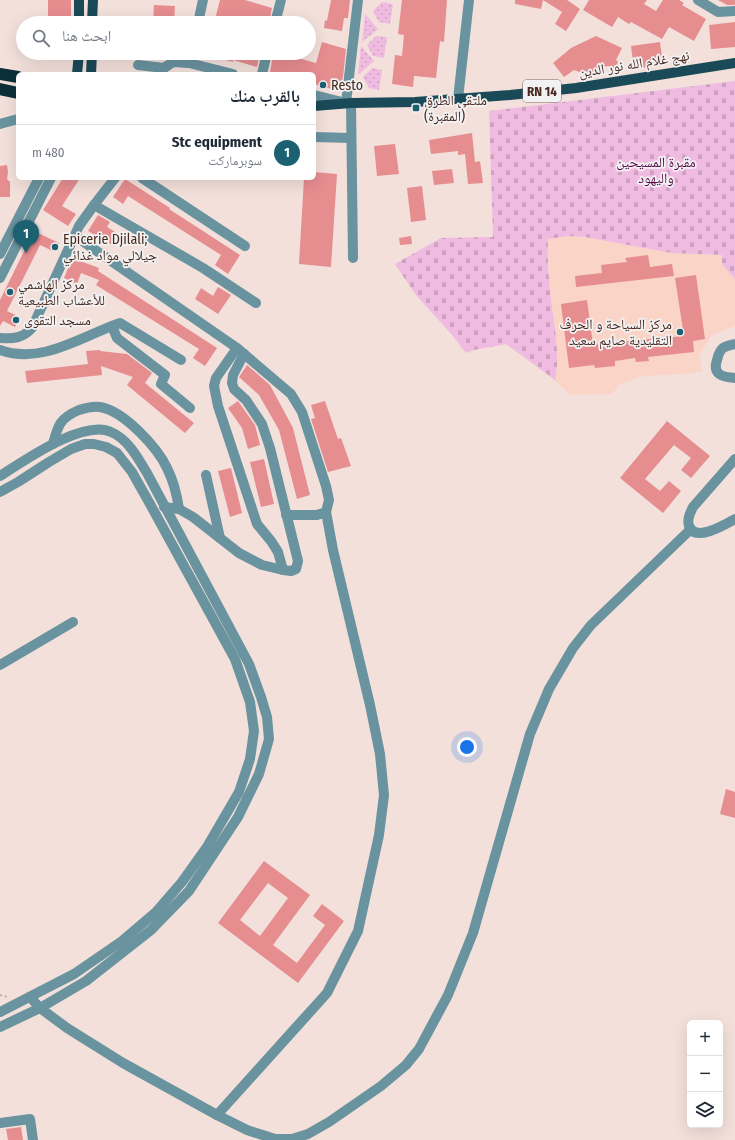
<!DOCTYPE html>
<html lang="ar">
<meta charset="utf-8">
<style>
:root{--surface:#fff;--page:#f6f6f7;--text:#1f2937;--muted:#747a83;--line:#e0e1e3;--accent:#1b6172}
body{margin:0;font-family:"Fira Sans Condensed","Noto Naskh Arabic",sans-serif;background:var(--page);color:var(--text);direction:rtl}
.controls{position:absolute;right:12px;bottom:12px;display:grid;overflow:hidden;border-radius:6px;box-shadow:0 4px 16px #0002}
.controls button{width:36px;height:36px;display:grid;place-items:center;padding:0;border:0;border-bottom:1px solid var(--line);background:var(--surface);color:var(--text);font:20px sans-serif}
.you{position:absolute;left:467px;top:747px;width:14px;height:14px;margin:-10px;border:3px solid #fff;border-radius:50%;background:#1a73e8;box-shadow:0 0 0 6px #1a73e833}
.badge{display:grid;place-items:center;width:26px;height:26px;border-radius:50%;background:var(--accent);color:#fff;font-size:13px;font-weight:700}
.pin{position:absolute;translate:-50% -33px;filter:drop-shadow(0 1px 2px #0008)}
.pin::after{content:'';position:absolute;top:21px;width:14px;height:12px;background:inherit;clip-path:polygon(0 0,100% 0,50% 100%)}
.list{margin:0;padding:0;list-style:none}
h2{display:flex;justify-content:space-between;align-items:center;height:52px;margin:0;padding:0 16px;font-size:17px}
h2 small{font-size:13px;font-weight:400;color:var(--muted)}
.list li{display:grid;grid-template-columns:26px 1fr auto;gap:12px;align-items:center;box-sizing:border-box;height:56px;padding:0 16px;border-top:1px solid var(--line)}
.list b{display:block;font-size:15px;white-space:nowrap}
.list p{margin:0;font-size:13px;white-space:nowrap;color:var(--muted)}
.list em{font-size:13px;font-style:normal;color:var(--muted)}
.icon{flex:none;width:22px;height:22px;fill:none;stroke:currentColor;stroke-width:2;stroke-linecap:round;stroke-linejoin:round}
.map{position:relative;flex:none;width:735px;height:1140px;overflow:hidden;direction:ltr}
.search{position:absolute;background:var(--surface);box-shadow:0 4px 16px #0002;left:16px;top:16px;width:300px;height:44px;display:flex;align-items:center;gap:10px;box-sizing:border-box;padding:0 14px;border-radius:22px;color:var(--muted);font-size:15px}
.panel{position:absolute;background:var(--surface);box-shadow:0 4px 16px #0002;left:16px;top:72px;width:300px;height:108px;border-radius:6px;direction:rtl}
.map>svg:first-child{display:block}
.built{fill:#fbd4c8}
.grass{fill:url(#grass-dots)}
.cemetery{fill:url(#cemetery-stones)}
.building{fill:#e68d90;fill-rule:evenodd}
.lines{fill:none;stroke-linecap:round;stroke-linejoin:round}
.path{stroke:#b69e97;stroke-width:1.5;stroke-dasharray:2 3;stroke-linecap:butt}
.minor{stroke:#69939f;stroke-width:10}
.major{stroke:#1a4a57;stroke-width:10}
.highway{stroke:#0c3039;stroke-width:12}
.poi-dot{fill:#1b6172;stroke:#f2f2f2;stroke-width:1.5}
.labels{text-anchor:middle;dominant-baseline:central;stroke-width:3.5;stroke-linejoin:round;paint-order:stroke}
.shield{fill:#f2f2f2;stroke:#7c655e;stroke-width:1}
.shield-label{font-size:13px;font-weight:bold;fill:#4a281e}
.street-label{font-size:14px;fill:#4a281e;stroke:#f2f2f2}
.poi-label{font-size:14px;fill:#4a281e;stroke:#f2f2f2;text-anchor:start}
.park-label{font-size:14px;fill:#59074a;stroke:#f2f2f2}
</style>
<div class="map">
<svg width="735" height="1140" viewBox="0 0 735 1140">
<defs>
<pattern id="grass-dots" width="8" height="8" patternUnits="userSpaceOnUse"><rect width="8" height="8" fill="#f0bbe0"/><path d="M2 2h.1M6 6h.1" fill="none" stroke="#cfa1c0" stroke-width="1.8" stroke-linecap="round"/></pattern>
<pattern id="cemetery-stones" width="16" height="16" patternUnits="userSpaceOnUse"><rect width="16" height="16" fill="#f0bbe0"/><path d="M2 7V4a2 2 0 0 1 4 0v3zM10 15v-3a2 2 0 0 1 4 0v3z" fill="#cfa1c0"/></pattern>
</defs>
<rect width="100%" height="100%" fill="#f3e0db"/>
<path class="built" d="M569,236L607,240L671,253L722,255V264L735,279V326L711,336L699,356L702,372L639,377L620,384L612,394L570,395L555,380L557,371L555,329L549,284L548,239Z"/>
<g class="grass">
<path d="M382,2L393,4L390,24L379,22L373,11Z"/>
<path d="M365,14L378,29L362,42Z"/>
<path d="M376,36L387,37L384,58L373,56L367,45Z"/>
<path d="M361,46L374,61L358,75Z"/>
<path d="M372,68L382,70L379,90L369,88L363,77Z"/>
</g>
<path class="cemetery" d="M735,81V279L722,264V255L671,253L585,237L569,236L548,239C547,262 549,285 552,307C555,329 560,359 555,380L506,344L474,350L466,353L452,335L416,295L395,264L441,238L493,237L489,111Z"/>
<g class="building">
<rect x="48" y="0" width="23" height="23"/>
<path d="M220,0H245L272,8L269,23H214Z"/>
<path d="M331,0H350L348,18H344L342,31L324,28L325,20L327,21Z"/>
<path d="M402,0H447L444,42L440,41L436,78L414,76L413,87L392,84L395,55L402,56L404,35L398,34Z"/>
<path d="M515,0H567L580,9L566,31L555,24L562,12L543,0L541,9L515,4Z"/>
<path d="M589,0H647L644,4L656,11L663,0H679L684,3L682,5L706,19L694,41L669,27L662,39L631,22L629,24L618,17L612,27L583,10Z"/>
<path d="M718,0H735V5H727Z"/>
<path d="M154,5L175,6L174,23H153Z"/>
<path d="M735,22V47L711,49L709,25Z"/>
<path d="M596,36L622,48L616,60L618,62L615,69L608,66L599,68L596,72L591,74H585L574,70L564,77L553,63L571,48Z"/>
<path d="M322,42L346,49L343,77L339,91L314,84V74H278L270,72L273,55L274,56L275,53H280L316,63Z"/>
<path d="M660,42L663,65L634,69L631,46Z"/>
<path d="M208,53H260L257,67L233,60V62L208,55Z"/>
<path d="M472,133L475,162L480,161L483,183L468,184L465,154L458,155V151L431,154L429,140Z"/>
<path d="M395,144L399,174L377,176L374,146Z"/>
<path d="M7,165L8,172L7,179L10,182V197H0V166Z"/>
<path d="M452,169L454,183L434,185L432,171Z"/>
<path d="M314,172L337,174L331,267L299,264L304,178H314Z"/>
<path d="M63,178H80L62,206L76,214L68,226L43,210Z"/>
<path d="M125,179L170,208L169,209L240,255L228,274L215,265L221,255L128,196L123,204L113,197Z"/>
<path d="M422,186L426,220L411,222L407,188Z"/>
<path d="M98,215L110,222L107,227L120,235L114,246L88,231Z"/>
<path d="M34,231L59,243L55,252L40,245L7,311L20,317L15,327L3,321L0,326V300Z"/>
<path d="M411,236L412,244L400,245L399,238Z"/>
<path d="M648,255L650,267L672,264L674,276L576,287L575,276L602,273L601,265L627,262L625,258Z"/>
<path d="M72,258L99,268L98,271L217,348L205,366L193,358L199,349L96,285L99,280L81,273L77,284L64,278Z"/>
<path d="M696,275L705,339L693,341L694,352L648,357L649,361L636,362L635,358L615,361V366L595,368L594,365L569,368L561,304L587,300L593,344L684,336L675,278Z"/>
<path d="M218,287L231,295L218,314L195,299L201,288L213,296Z"/>
<path d="M100,350V351L127,354L152,373L145,383L194,423L185,433L127,385L133,377L101,366L102,375L27,383L25,371L88,364L86,351Z"/>
<path d="M247,365L270,385L293,428L310,495L297,499L279,430L259,395L239,377Z"/>
<path d="M238,401L255,425L260,445L248,449L242,428L228,408Z"/>
<path d="M325,401L338,439L341,438L351,466L328,472L311,419L315,418L311,405Z"/>
<path d="M667,421L710,456L691,478L681,470L691,458L674,445L645,479L660,491L669,481L681,491L663,513L620,478Z"/>
<path d="M264,459L274,504L261,507L250,462Z"/>
<path d="M231,468L242,513L230,517L218,471Z"/>
<path d="M726,789L735,792V818L720,814Z"/>
<path d="M264,861L310,895L273,945L297,963L325,925L313,916L322,904L344,921L298,983L218,923ZM268,883L288,898L260,936L240,920Z"/>
<path d="M21,1127L23,1140H8L6,1129Z"/>
</g>
<g class="lines">
<path class="path" d="M0,995L8,997"/>
<g class="minor">
<path d="M698,0L718,12L735,11"/>
<path d="M198,23L203,0"/>
<path d="M275,23L281,0"/>
<path d="M191,53L189,63L233,74"/>
<path d="M138,65L164,68L173,62L189,63"/>
<path d="M262,74L267,53"/>
<path d="M314,95L346,103L358,0"/>
<path d="M458,99L469,0"/>
<path d="M351,103L353,258"/>
<path d="M0,124L18,119"/>
<path d="M314,137L351,138"/>
<path d="M142,178L245,246"/>
<path d="M94,205L115,178"/>
<path d="M75,236L237,348L291,394L302,412L326,486L329,500L326,512L317,515H286"/>
<path d="M0,254L39,178"/>
<path d="M0,278L51,178"/>
<path d="M112,326L117,338L165,375L161,384L190,408"/>
<path d="M0,338C14,339 23,338 32,328L79,226L94,205L203,268L256,303"/>
<path d="M735,344C731,345 726,346 723,348C719,351 718,356 717,360C712,375 723,377 735,378"/>
<path d="M237,348L216,378L214,386L218,406L257,524L271,541L278,552L283,570"/>
<path d="M0,350C42,365 82,336 120,323L181,360"/>
<path d="M53,444C58,425 60,418 79,410C85,408 94,406 100,407C124,411 157,447 167,468C173,480 177,495 179,509"/>
<path d="M735,459L693,507C690,513 687,519 689,526C695,543 726,524 735,519"/>
<path d="M206,475L220,538"/>
<path d="M0,476C24,461 83,419 111,432C128,439 138,458 147,473L249,664L261,697L267,717L269,739L259,774L238,817L189,891L151,930L86,981L40,1008L0,1027"/>
<path d="M0,492L18,482L49,462L71,449L85,444H94L106,447L117,453L132,472L150,504L235,659L250,702L254,731L250,759L239,792L207,847L182,882L156,912L122,941L74,974L0,1012"/>
<path d="M164,507L179,509L193,517L239,553L262,565L283,570L291,571L296,569L298,561L270,448L262,424L246,400L234,389L232,383L233,375L244,354"/>
<path d="M0,665L73,622"/>
<path d="M30,997L40,1008L67,1028L123,1063L217,1115L247,1130L275,1139H292L308,1134L329,1122L381,1086L406,1065L419,1049L448,995L473,933L530,734L549,689L573,648L591,625L691,529"/>
<path d="M217,1115L327,993L358,931L379,835L384,795L380,754L370,705L333,550L326,512"/>
<path d="M0,1123L30,1119L33,1140"/>
</g>
<g class="major">
<path d="M79,23V0"/>
<path d="M92,23L93,0"/>
<path d="M77,74L79,53"/>
<path d="M91,74L92,53"/>
<path d="M314,106L351,103L415,102L510,95L576,88L735,63"/>
</g>
<g class="highway">
<path d="M0,74L18,77"/>
<path d="M0,89L18,93"/>
</g>
</g>
<g class="poi-dot">
<circle cx="323" cy="85" r="4"/>
<rect x="412" y="104" width="8" height="8" rx="2"/>
<circle cx="55" cy="247" r="4"/>
<circle cx="10" cy="292" r="4"/>
<circle cx="16" cy="320" r="4"/>
<circle cx="680" cy="332" r="4"/>
</g>
<g class="labels">
<rect class="shield" x="523" y="80" width="38" height="22" rx="3"/>
<g class="shield-label">
<text x="542" y="91">RN 14</text>
</g>
<g class="street-label">
<text transform="translate(634 64) rotate(-9)">نهج غلام الله نور الدين</text>
</g>
<g class="poi-label">
<text x="331" y="85">Resto</text>
<text x="424" y="100">ملتقى الطرق<tspan x="424" dy="16">(المقبرة)</tspan></text>
<text x="63" y="239">Epicerie Djilali;<tspan x="63" dy="16">جيلالي مواد غذائي</tspan></text>
<text x="18" y="284">مركز الهاشمي<tspan x="18" dy="16">للأعشاب الطبيعية</tspan></text>
<text x="24" y="320">مسجد التقوى</text>
<text x="672" y="324" text-anchor="end">مركز السياحة و الحرف<tspan x="672" dy="16">التقليدية صايم سعيد</tspan></text>
</g>
<g class="park-label">
<text x="656" y="162">مقبرة المسيحين<tspan x="656" dy="16">واليهود</tspan></text>
</g>
</g>
</svg>
<div class="controls">
<button>+</button>
<button>−</button>
<button><svg class="icon" aria-label="layers" viewBox="0 0 24 24"><path d="M12 4l9 5-9 5-9-5zM3 14l9 5 9-5"/></svg></button>
</div>
<div class="you"></div>
<div class="pin badge" style="left:26px;top:253px">1</div>
<div class="search"><svg class="icon" aria-label="search" viewBox="0 0 24 24"><circle cx="10" cy="10" r="6"/><path d="M15 15l6 6"/></svg>ابحث هنا</div>
<section class="panel">
<h2>بالقرب منك<small></small></h2>
<ul class="list">
<li><span class="badge">1</span><div><b>Stc equipment</b><p>سوبرماركت</p></div><em>480 m</em></li>
</ul>
</section>
</div>
